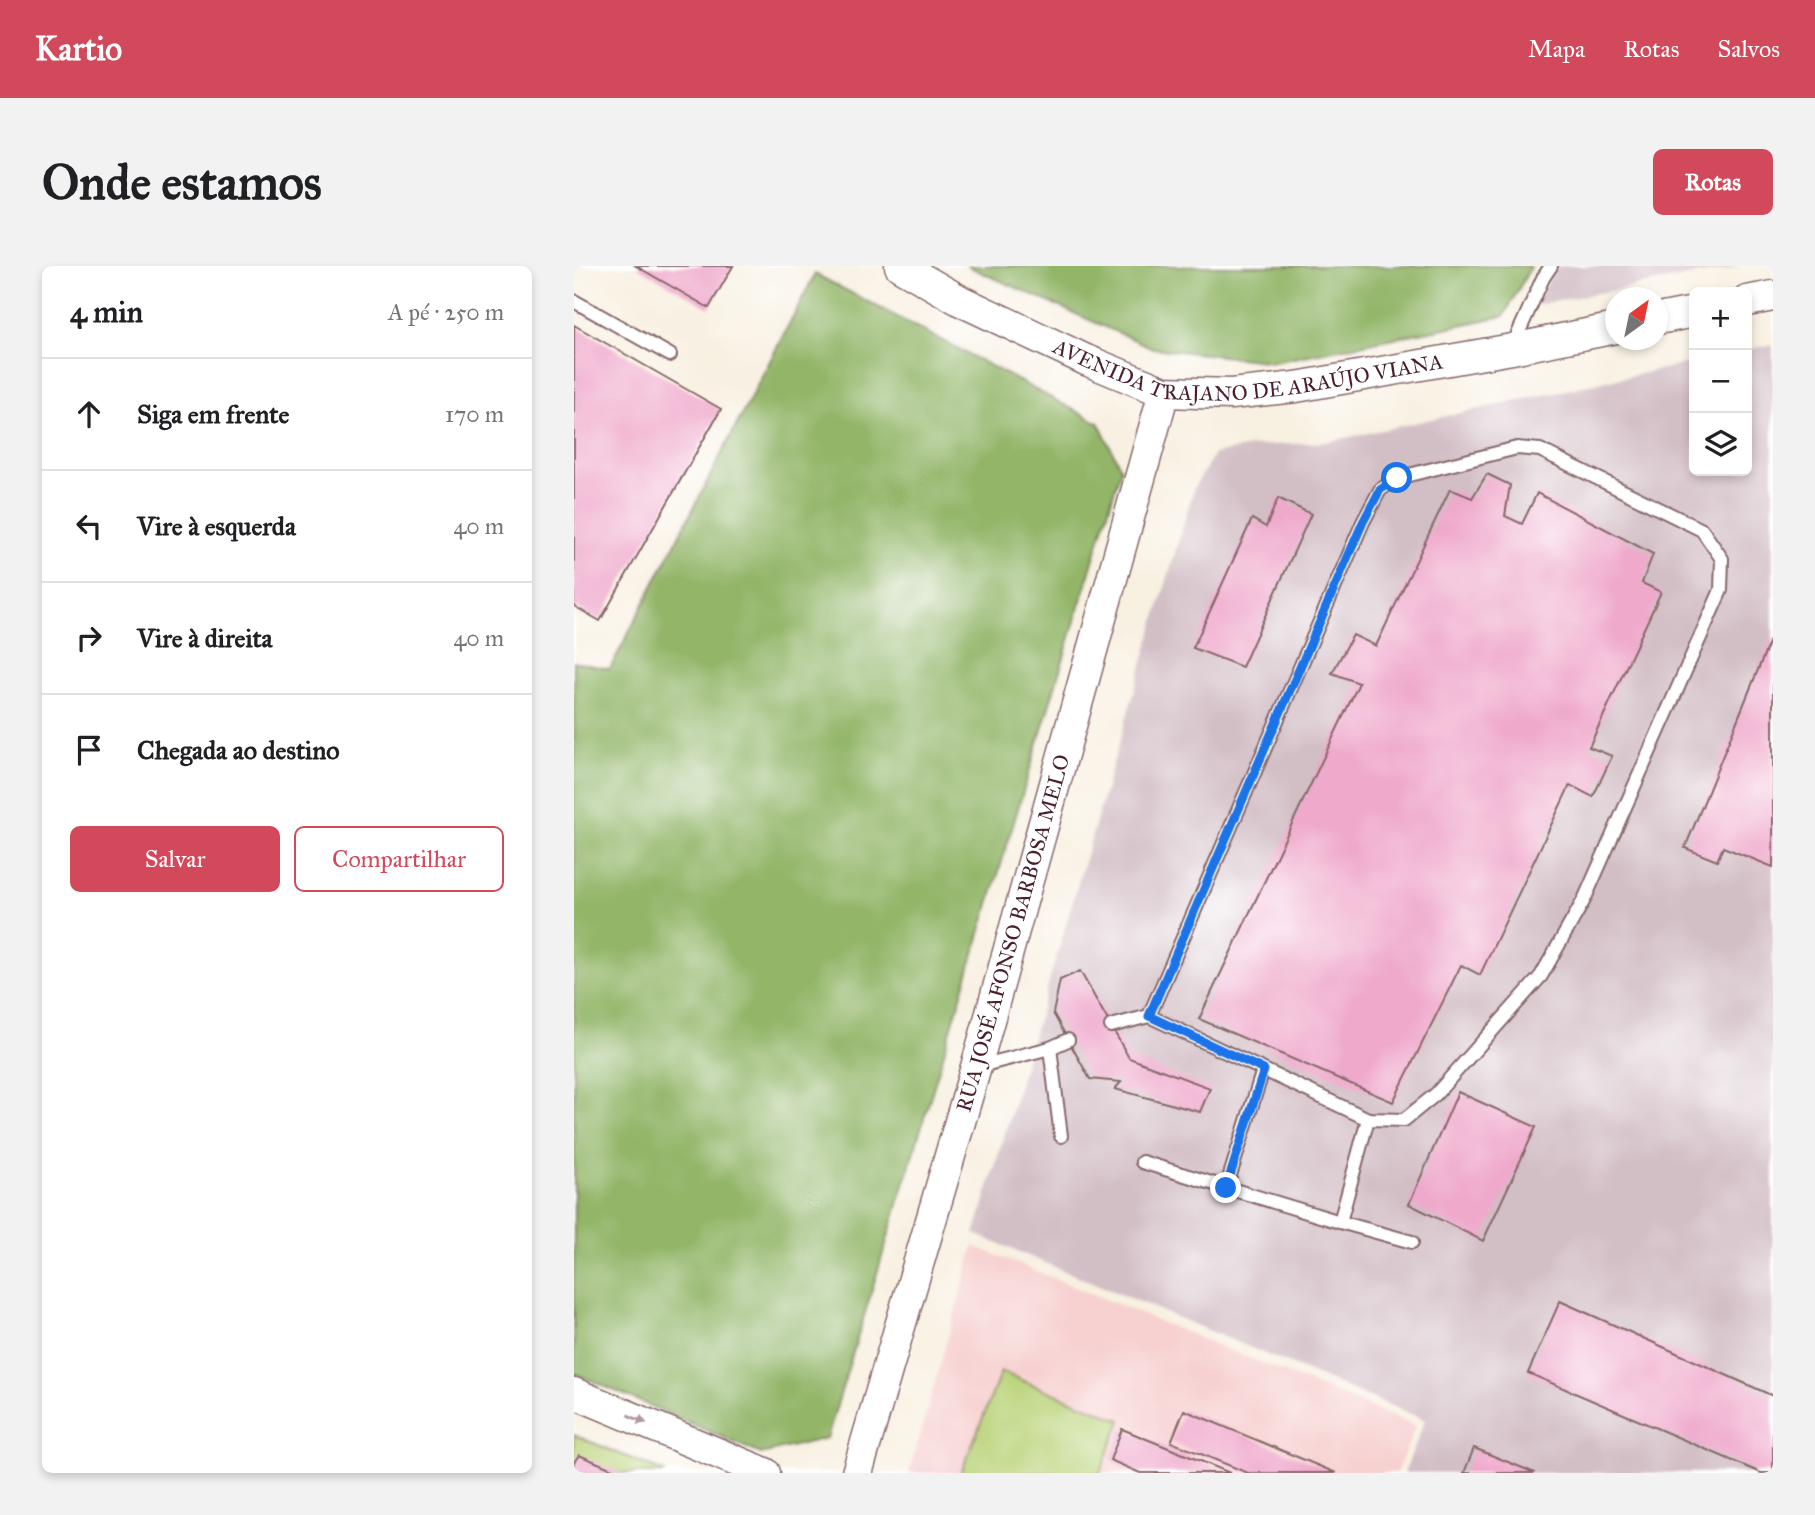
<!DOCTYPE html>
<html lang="pt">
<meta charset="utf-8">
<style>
:root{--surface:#fff;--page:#f2f2f2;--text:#202124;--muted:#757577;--line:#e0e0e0;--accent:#d1495b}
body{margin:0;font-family:"IM FELL Great Primer",serif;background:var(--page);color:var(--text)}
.controls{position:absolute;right:21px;top:21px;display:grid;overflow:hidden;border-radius:10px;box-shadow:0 4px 10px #0003}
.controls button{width:63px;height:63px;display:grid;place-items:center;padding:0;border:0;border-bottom:2px solid var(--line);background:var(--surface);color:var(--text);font:35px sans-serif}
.compass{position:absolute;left:1031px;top:21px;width:63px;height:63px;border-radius:50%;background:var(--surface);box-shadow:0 4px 10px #0003;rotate:33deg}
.stop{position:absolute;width:21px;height:21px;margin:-16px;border:5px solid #1a73e8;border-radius:50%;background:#fff}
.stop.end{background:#1a73e8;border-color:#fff;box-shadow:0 2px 7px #0008}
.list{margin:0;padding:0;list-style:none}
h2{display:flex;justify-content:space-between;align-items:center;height:91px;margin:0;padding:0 28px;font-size:30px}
h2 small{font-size:23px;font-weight:400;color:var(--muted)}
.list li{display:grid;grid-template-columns:46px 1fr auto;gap:21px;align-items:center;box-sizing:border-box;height:112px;padding:0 28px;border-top:2px solid var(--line)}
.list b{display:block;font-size:26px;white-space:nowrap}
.list em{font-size:23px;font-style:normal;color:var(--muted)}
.actions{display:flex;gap:14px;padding:21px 28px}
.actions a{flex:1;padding:16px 0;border:2px solid var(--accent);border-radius:10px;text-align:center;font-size:24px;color:var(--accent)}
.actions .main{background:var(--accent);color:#fff}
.icon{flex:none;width:38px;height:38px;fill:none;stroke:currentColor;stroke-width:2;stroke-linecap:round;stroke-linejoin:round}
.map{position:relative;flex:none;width:1199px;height:1207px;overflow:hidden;border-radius:10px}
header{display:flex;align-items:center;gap:42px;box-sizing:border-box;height:98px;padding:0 35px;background:var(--accent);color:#fff}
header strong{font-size:33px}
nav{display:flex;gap:38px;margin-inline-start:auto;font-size:24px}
.intro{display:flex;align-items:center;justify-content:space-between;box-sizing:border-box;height:168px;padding:0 42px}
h1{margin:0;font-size:49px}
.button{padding:18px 32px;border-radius:10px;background:var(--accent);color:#fff;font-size:24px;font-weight:700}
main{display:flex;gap:42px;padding:0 42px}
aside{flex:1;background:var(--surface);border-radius:10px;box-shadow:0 4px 10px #0003}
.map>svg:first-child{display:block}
.built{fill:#f7d0d0}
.industrial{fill:#d2bec5}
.green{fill:#b9d378;stroke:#827952;stroke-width:2}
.forest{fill:#92b568;stroke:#6e6a4a;stroke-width:2}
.building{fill:#efa9cb}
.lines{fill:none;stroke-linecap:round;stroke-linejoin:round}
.service-casing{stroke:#87686b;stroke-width:16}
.tertiary-casing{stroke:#87686b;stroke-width:33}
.service{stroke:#fff;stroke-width:12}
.tertiary{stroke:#fff;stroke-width:30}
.oneway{fill:#ae9aa0}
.route{stroke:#1a73e8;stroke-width:9}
.labels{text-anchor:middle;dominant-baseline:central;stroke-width:5;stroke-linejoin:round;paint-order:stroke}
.street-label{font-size:21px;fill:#4a1f2b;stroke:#fff}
</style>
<header>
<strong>Kartio</strong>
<nav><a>Mapa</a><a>Rotas</a><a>Salvos</a></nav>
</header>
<div class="intro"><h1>Onde estamos</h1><a class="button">Rotas</a></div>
<main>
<aside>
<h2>4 min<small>A pé · 250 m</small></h2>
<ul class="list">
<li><svg class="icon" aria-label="ahead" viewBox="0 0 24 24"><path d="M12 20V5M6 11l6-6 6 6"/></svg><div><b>Siga em frente</b></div><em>170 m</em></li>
<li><svg class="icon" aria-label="left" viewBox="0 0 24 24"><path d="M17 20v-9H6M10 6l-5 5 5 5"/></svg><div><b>Vire à esquerda</b></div><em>40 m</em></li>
<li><svg class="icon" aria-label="right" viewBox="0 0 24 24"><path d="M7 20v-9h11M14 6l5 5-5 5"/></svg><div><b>Vire à direita</b></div><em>40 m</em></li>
<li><svg class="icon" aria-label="arrive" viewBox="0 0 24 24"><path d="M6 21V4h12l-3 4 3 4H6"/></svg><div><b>Chegada ao destino</b></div></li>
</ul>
<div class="actions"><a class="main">Salvar</a><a>Compartilhar</a></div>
</aside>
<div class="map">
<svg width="1199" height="1207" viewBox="0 0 1199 1207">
<rect width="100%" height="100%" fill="#fff"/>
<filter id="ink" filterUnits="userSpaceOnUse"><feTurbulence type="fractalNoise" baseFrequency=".0143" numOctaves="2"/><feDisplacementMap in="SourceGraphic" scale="14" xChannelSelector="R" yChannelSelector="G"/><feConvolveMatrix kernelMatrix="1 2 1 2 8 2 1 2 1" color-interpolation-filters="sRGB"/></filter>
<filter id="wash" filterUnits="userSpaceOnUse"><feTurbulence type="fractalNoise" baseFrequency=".00686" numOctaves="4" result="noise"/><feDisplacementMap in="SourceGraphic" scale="28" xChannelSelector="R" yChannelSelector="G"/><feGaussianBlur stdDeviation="1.57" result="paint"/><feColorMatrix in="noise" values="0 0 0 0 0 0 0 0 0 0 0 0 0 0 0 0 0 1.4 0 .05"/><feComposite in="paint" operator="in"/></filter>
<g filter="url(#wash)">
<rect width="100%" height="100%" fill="#f8f0e1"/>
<path class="built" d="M400,980L842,1160L822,1207H335Z"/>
<g class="industrial">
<path d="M983,0H1167L961,39Z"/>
<path d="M1199,78V1207H830L851,1154L401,968L620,222L640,188L681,180L753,176L1120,96V205H1173V84Z"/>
</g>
<g class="green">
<path d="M427,1106L547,1154L526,1207H387Z"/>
<path d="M0,1169L92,1207H0Z"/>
</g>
<g class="forest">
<path d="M393,0H957L930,50L700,96L579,82Z"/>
<path d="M241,8L525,157L547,203L253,1172L187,1188L0,1107V396L36,403Z"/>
</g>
<g id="blocks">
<g class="building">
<path d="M62,0H159L135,42Z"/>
<path d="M0,59L147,143L26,355L0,340Z"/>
<path d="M913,208L936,219L931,250L948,258L963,227L1079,288L1068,317L1087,326L1015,481L1038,490L1019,531L996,519L906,709L887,699L819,836L625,753L785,417L758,407L779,369L802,380L876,223L898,232Z"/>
<path d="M704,232L737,248L668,401L619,382L678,253L692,261Z"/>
<path d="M1199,367V601L1149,581L1143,595L1111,582Z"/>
<path d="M506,705L555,792L636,822L626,846L541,823L547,816L516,813L479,747L486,714Z"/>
<path d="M884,826L962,861L909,975L835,938Z"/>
<path d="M986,1035L1199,1130V1207H1187L954,1107Z"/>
<path d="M610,1144L762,1207H674L597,1176Z"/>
<path d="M548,1163L656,1207H566L536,1194Z"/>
<path d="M900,1182L961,1207H890Z"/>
<path d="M5,1189L48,1207H0V1196Z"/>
</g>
</g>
</g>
<g filter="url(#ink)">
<use href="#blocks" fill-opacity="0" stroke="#87686b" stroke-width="2"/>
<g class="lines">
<g class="service-casing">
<g id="service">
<path d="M0,35L96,89"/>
<path d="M939,79L969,12L977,0"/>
<path d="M537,760L575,750L794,853L830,854L862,828L967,710L1010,634L1147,324L1148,293L1128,264L966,184L943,182L823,212L806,224L789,256L575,750"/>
<path d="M476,782L487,870"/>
<path d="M402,801L476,782L494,774"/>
<path d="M568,896L766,956L838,976"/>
<path d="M652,922L689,804"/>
<path d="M766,956L794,853"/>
</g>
</g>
<g class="tertiary-casing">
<g id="tertiary">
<path id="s1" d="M326,0L387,35L512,94L590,126L657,128L722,121L938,83L1042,62"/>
<path d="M1173,35L1199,30"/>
<path d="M1084,53L1120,46"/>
<path d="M0,1127L191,1207"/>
<path id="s2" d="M283,1207L402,801L590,126"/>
</g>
</g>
<use href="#service" class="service"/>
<use href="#tertiary" class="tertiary"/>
</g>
<defs><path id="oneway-solid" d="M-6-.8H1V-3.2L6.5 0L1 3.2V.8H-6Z" transform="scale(1.75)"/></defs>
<use class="oneway" href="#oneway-solid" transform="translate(63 1153) rotate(23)"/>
</g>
<g class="lines" filter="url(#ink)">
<path class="route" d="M652,922L690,804L575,750L789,256L806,224L823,212"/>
</g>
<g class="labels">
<g class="street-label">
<text stroke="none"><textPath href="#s1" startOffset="374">AVENIDA TRAJANO DE ARAÚJO VIANA</textPath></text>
<text stroke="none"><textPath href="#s2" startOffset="562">RUA JOSÉ AFONSO BARBOSA MELO</textPath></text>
</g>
</g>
</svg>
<div class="controls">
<button>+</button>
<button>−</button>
<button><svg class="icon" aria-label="layers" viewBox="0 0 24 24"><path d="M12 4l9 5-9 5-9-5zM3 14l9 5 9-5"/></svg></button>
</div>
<svg class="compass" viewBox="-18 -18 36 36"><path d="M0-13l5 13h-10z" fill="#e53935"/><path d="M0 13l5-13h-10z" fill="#757577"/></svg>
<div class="stop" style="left:823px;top:212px"></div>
<div class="stop end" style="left:652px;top:922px"></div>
</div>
</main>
